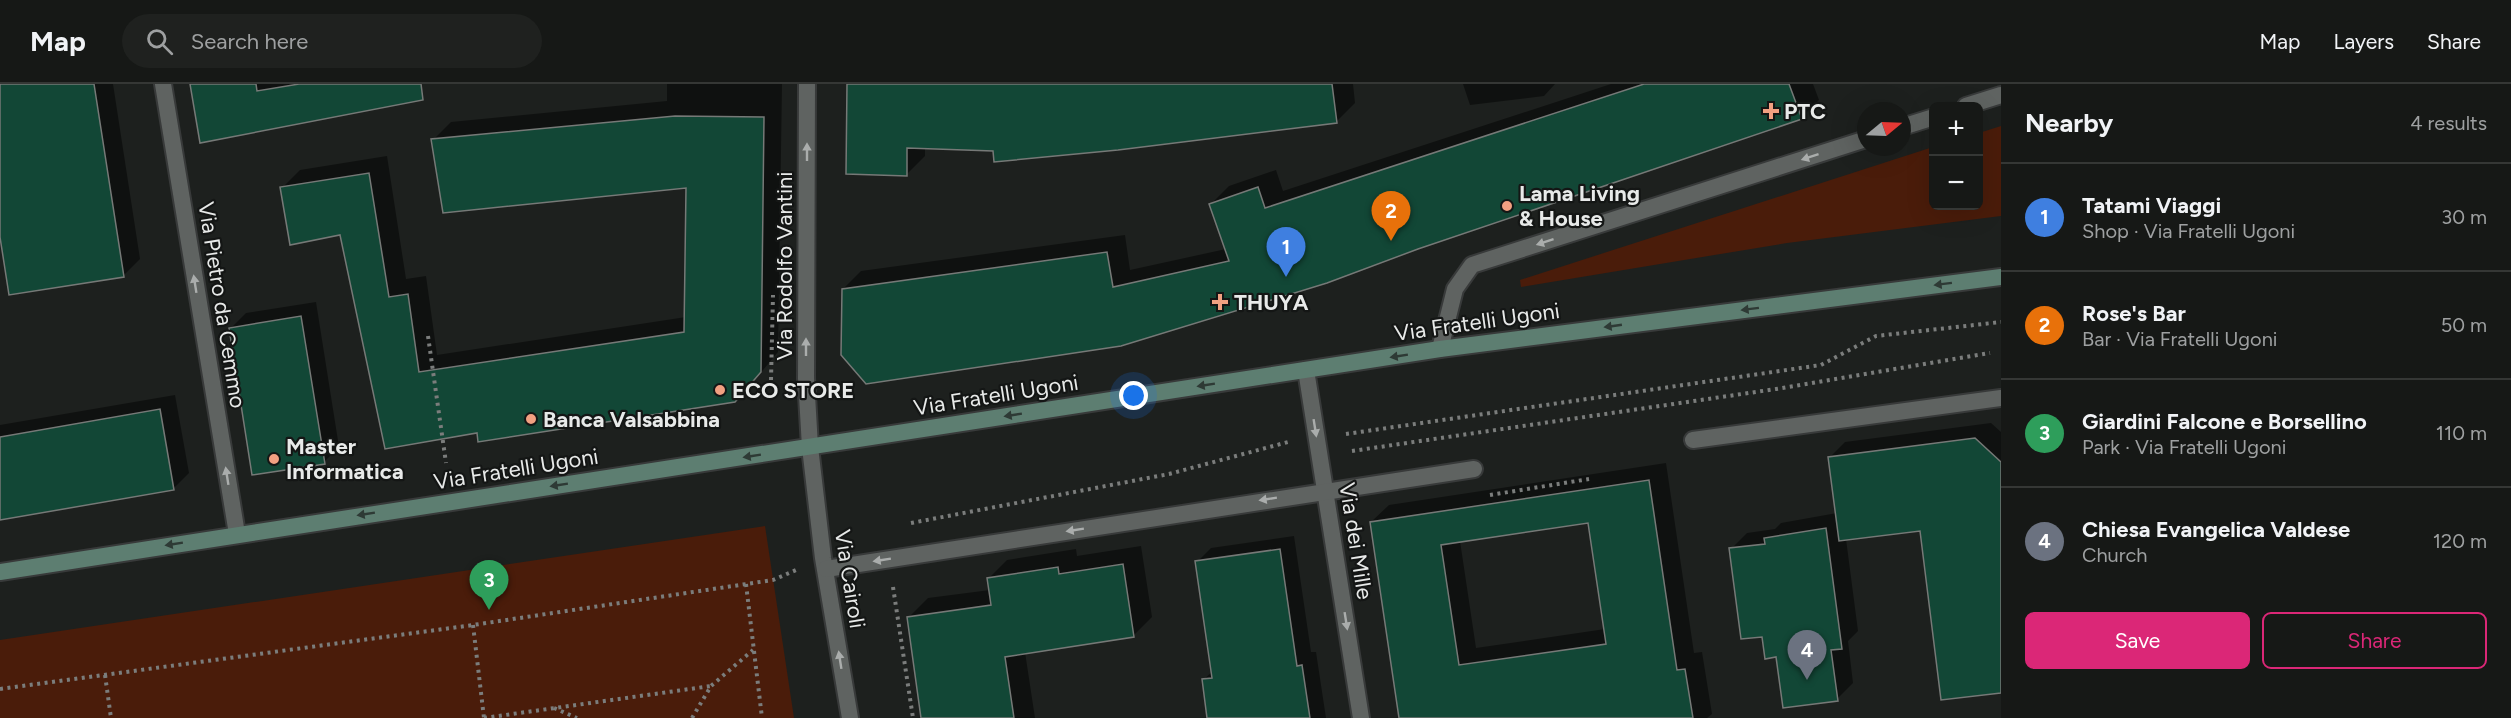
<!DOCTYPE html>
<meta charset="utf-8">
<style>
:root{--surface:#161816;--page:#1f211f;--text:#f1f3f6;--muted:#9ea0a1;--line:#353735;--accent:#db2777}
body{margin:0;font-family:Figtree,sans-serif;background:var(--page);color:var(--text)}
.controls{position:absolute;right:18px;top:18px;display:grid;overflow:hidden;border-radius:9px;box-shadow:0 6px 24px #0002}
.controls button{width:54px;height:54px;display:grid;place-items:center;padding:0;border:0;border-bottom:2px solid var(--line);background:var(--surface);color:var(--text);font:30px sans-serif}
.compass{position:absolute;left:1857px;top:18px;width:54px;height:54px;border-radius:50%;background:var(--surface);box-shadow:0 6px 24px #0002;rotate:71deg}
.you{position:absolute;left:1134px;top:312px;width:21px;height:21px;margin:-15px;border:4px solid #fff;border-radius:50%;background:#1a73e8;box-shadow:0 0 0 9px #1a73e833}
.badge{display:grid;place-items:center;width:39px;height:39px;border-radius:50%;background:var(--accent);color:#fff;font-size:20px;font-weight:700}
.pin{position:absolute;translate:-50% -50px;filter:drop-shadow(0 2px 3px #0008)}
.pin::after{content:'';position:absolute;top:32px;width:21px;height:18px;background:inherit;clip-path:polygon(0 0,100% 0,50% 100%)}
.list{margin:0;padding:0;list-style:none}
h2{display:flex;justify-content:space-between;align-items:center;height:78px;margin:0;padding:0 24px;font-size:26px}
h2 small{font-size:20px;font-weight:400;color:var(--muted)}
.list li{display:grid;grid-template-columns:39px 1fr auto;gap:18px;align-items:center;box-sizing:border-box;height:108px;padding:0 24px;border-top:2px solid var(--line)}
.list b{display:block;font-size:22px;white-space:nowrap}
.list p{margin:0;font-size:20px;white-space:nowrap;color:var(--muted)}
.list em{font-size:20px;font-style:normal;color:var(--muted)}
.actions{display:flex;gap:12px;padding:18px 24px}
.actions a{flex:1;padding:14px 0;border:2px solid var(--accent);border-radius:9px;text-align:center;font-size:21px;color:var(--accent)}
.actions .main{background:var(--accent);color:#fff}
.icon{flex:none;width:33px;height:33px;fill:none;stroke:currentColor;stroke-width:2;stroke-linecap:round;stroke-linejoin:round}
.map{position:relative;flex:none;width:2001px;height:634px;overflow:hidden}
header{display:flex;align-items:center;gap:36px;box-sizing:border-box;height:84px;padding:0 30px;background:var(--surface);border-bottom:2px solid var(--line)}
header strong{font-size:28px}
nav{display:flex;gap:33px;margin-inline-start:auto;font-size:21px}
.search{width:420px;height:54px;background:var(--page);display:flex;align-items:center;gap:15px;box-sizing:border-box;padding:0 21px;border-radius:33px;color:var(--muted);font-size:22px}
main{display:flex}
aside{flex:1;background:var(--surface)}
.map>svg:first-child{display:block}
.green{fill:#4a1c0a}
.shadow{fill:#0007;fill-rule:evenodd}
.building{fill:#124736;stroke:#767977;stroke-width:1.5;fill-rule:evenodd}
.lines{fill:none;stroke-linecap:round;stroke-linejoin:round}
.minor-casing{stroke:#383a3a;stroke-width:20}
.secondary-casing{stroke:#383a3a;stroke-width:20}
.path{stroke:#7b7d7c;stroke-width:4;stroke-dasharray:3 4.5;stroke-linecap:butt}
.minor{stroke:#5f6361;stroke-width:16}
.secondary{stroke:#5d7e71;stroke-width:16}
.oneway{fill:#aaadac}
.oneway2{fill:#2e3a35}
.poi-dot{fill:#f2a081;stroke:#141615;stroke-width:2}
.labels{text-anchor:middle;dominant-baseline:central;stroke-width:4.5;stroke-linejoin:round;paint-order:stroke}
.poi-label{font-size:22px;font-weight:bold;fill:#e8eae9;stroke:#141615;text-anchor:start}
.street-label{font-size:22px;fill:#e8eae9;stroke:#141615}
</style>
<header>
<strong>Map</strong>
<div class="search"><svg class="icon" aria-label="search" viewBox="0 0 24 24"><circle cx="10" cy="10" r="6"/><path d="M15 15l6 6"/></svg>Search here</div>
<nav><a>Map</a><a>Layers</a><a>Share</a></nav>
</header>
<main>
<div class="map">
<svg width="2001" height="634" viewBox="0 0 2001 634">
<rect width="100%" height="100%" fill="#1d201e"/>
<g class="green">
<path d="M2001,42V132L1787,159L1521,203L1520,196L1933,63L1934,122H1978L1979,49Z"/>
<path d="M765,442L794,634H0V556Z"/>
</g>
<g class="shadow">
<path d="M0,0H113L140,175L123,192L0,143Z"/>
<path d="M191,0H407L389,21Z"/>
<path d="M667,0H782L778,268L753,298L386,363L341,150L282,104L300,86L387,72L406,195L426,192L437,271L686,233L687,102L433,56L451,38L667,17Z"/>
<path d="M849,0H1353L1355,19L1337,37L1117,64L925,63V72L907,90Z"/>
<path d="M1463,0H1555L1544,12L1470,21Z"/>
<path d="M1611,0H1813L1819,16L1801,34L1121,261L843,205L861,187L1125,151L1130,186L1226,165L1211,120L1229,102L1276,86L1283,107Z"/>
<path d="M316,218L339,363L324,378L231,244L246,229Z"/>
<path d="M175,311L189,389L173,405L0,433V341Z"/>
<path d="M1991,339L2001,348V607L1922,445L1846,455L1858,547L1848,557L1853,599L1837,615L1777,572L1763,551L1731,465L1747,449L1775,445L1781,439L1837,429L1830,373L1845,358Z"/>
<path d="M1666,379L1694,569L1702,568L1712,630L1707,634H1400L1371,438L1389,421ZM1589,438L1605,545L1476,564L1460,457Z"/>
<path d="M1294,452L1311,568H1316L1326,634H1209L1203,596L1213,587L1197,478L1211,464Z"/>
<path d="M1141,462L1152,533L1133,552L1025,568L1035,634H923L909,533L928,514L990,506L988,495L1007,476L1076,465L1077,472Z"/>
</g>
<g class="building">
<path d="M0,0H94L124,193L9,211L0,153Z"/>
<path d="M190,0H256L257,7L299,0H421L423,16L200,59Z"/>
<path d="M847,0H1332L1337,39L1118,66L994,78L993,67L907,64V92L846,90Z"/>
<path d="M1644,0H1789L1802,35L1418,165L1327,199L1121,262L866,300L841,271L842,205L1107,168L1113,203L1229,177L1209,120L1258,103L1265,124Z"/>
<path d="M675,32L764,33L761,288L735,318L478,358L477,349L385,365L340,151L290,161L280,103L369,89L389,213L408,210L419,288L684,248L686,104L443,129L431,55Z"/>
<path d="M301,232L325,380L252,391L229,244Z"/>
<path d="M160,325L174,406L0,436V353Z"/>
<path d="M1975,354L2001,378V609L1941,616L1920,447L1839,457L1828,373Z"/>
<path d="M1649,396L1677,586L1685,585L1693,634H1399L1370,438ZM1588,439L1606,560L1459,581L1441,461Z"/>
<path d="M1826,444L1842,565L1831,566L1838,617L1783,624L1776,573L1765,575L1762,553L1741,555L1729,464L1765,460L1764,454Z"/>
<path d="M1280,465L1297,582L1302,581L1310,634H1207L1202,595L1212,594L1195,477Z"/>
<path d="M1123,480L1134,553L1005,573L1014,634H921L907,533L991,521L987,494L1058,483L1059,490Z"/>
</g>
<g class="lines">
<g class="minor-casing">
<g id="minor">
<path d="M163,0L237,450"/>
<path d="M807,0L806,294L810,363L823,474L850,634"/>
<path d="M1966,22L2001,11"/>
<path d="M1902,43L1934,33"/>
<path d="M1440,265L1455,205L1472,181L1866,55"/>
<path d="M1306,286L1361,634"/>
<path d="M1693,356L2001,314"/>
<path d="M826,485L1474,385"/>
</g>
</g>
<g class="secondary-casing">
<path id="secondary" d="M0,488L1440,265L2001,193"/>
</g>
<g class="path">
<path d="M428,252L446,379"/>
<path d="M771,296L773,211"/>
<path d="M1346,350L1821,281L1876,252L2001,238"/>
<path d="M1352,367L1776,305L1990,269"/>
<path d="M1490,411L1589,395"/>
<path d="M911,439L1169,390L1288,358"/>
<path d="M746,500L762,634"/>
<path d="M893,503L913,634"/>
<path d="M473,541L484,634"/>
<path d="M105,591L111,634"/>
<path d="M0,605L473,541L773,496L796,486"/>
<path d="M554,624L577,634"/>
<path d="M484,634L711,602"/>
<path d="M692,634L711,602L753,566"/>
</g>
<use href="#minor" class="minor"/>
<use href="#secondary" class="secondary"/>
</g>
<defs><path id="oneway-solid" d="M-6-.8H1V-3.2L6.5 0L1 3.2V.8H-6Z" transform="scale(1.5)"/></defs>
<g class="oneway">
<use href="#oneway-solid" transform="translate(807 68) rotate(-90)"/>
<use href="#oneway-solid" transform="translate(1810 73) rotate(162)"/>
<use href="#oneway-solid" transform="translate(1545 158) rotate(162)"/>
<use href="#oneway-solid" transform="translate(195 200) rotate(-99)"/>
<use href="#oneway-solid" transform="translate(806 263) rotate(-90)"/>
<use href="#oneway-solid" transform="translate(1315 344) rotate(81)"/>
<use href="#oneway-solid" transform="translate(227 392) rotate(-99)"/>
<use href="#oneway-solid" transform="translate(1268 415) rotate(171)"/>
<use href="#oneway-solid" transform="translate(1075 446) rotate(171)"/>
<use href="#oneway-solid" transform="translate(882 476) rotate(171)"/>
<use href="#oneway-solid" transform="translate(1346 537) rotate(81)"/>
<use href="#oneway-solid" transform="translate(840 576) rotate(-99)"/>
</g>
<g class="oneway2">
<use href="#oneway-solid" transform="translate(1943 200) rotate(173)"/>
<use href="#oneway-solid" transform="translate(1750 225) rotate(173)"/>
<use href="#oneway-solid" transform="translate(1613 242) rotate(172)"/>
<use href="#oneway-solid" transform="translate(1399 272) rotate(171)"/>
<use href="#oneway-solid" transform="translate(1206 301) rotate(171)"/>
<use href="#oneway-solid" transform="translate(1013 331) rotate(171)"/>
<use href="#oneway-solid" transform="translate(752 372) rotate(171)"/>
<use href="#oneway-solid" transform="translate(559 401) rotate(171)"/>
<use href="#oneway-solid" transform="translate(366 430) rotate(171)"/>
<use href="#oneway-solid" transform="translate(174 460) rotate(171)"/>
</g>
<g class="poi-dot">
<path d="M1768 18h6v6h6v6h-6v6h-6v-6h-6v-6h6z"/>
<circle cx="1507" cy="122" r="6"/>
<path d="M1217 209h6v6h6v6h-6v6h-6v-6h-6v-6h6z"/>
<circle cx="720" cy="306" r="6"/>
<circle cx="531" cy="335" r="6"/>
<circle cx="274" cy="375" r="6"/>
</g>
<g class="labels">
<g class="poi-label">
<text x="1784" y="27">PTC</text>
<text x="1519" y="109">Lama Living<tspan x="1519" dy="25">&amp; House</tspan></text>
<text x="1234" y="218">THUYA</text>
<text x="732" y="306">ECO STORE</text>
<text x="543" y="335">Banca Valsabbina</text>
<text x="286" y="362">Master<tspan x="286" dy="25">Informatica</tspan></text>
</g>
<g class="street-label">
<text transform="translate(784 182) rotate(-90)">Via Rodolfo Vantini</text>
<text transform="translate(222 221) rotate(81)">Via Pietro da Cemmo</text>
<text transform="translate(1477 238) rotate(-8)">Via Fratelli Ugoni</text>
<text transform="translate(996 311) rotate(-9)">Via Fratelli Ugoni</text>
<text transform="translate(516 385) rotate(-9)">Via Fratelli Ugoni</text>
<text transform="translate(1356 457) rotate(81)">Via dei Mille</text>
<text transform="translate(850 495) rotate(81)">Via Cairoli</text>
</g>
</g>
</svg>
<div class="controls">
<button>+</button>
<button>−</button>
</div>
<svg class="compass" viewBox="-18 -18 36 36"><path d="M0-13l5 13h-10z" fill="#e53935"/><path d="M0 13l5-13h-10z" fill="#9ea0a1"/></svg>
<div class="you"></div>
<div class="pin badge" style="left:1286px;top:193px;background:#3f7fe0">1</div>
<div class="pin badge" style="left:1391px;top:157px;background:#e8710a">2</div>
<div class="pin badge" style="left:489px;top:526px;background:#2e9e5b">3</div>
<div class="pin badge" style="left:1807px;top:596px;background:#6b7280">4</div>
</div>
<aside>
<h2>Nearby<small>4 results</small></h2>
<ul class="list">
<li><span class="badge" style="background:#3f7fe0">1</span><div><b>Tatami Viaggi</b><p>Shop · Via Fratelli Ugoni</p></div><em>30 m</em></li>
<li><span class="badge" style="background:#e8710a">2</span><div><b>Rose's Bar</b><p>Bar · Via Fratelli Ugoni</p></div><em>50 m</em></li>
<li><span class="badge" style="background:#2e9e5b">3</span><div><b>Giardini Falcone e Borsellino</b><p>Park · Via Fratelli Ugoni</p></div><em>110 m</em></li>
<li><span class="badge" style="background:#6b7280">4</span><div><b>Chiesa Evangelica Valdese</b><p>Church</p></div><em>120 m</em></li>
</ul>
<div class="actions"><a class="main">Save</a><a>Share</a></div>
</aside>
</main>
